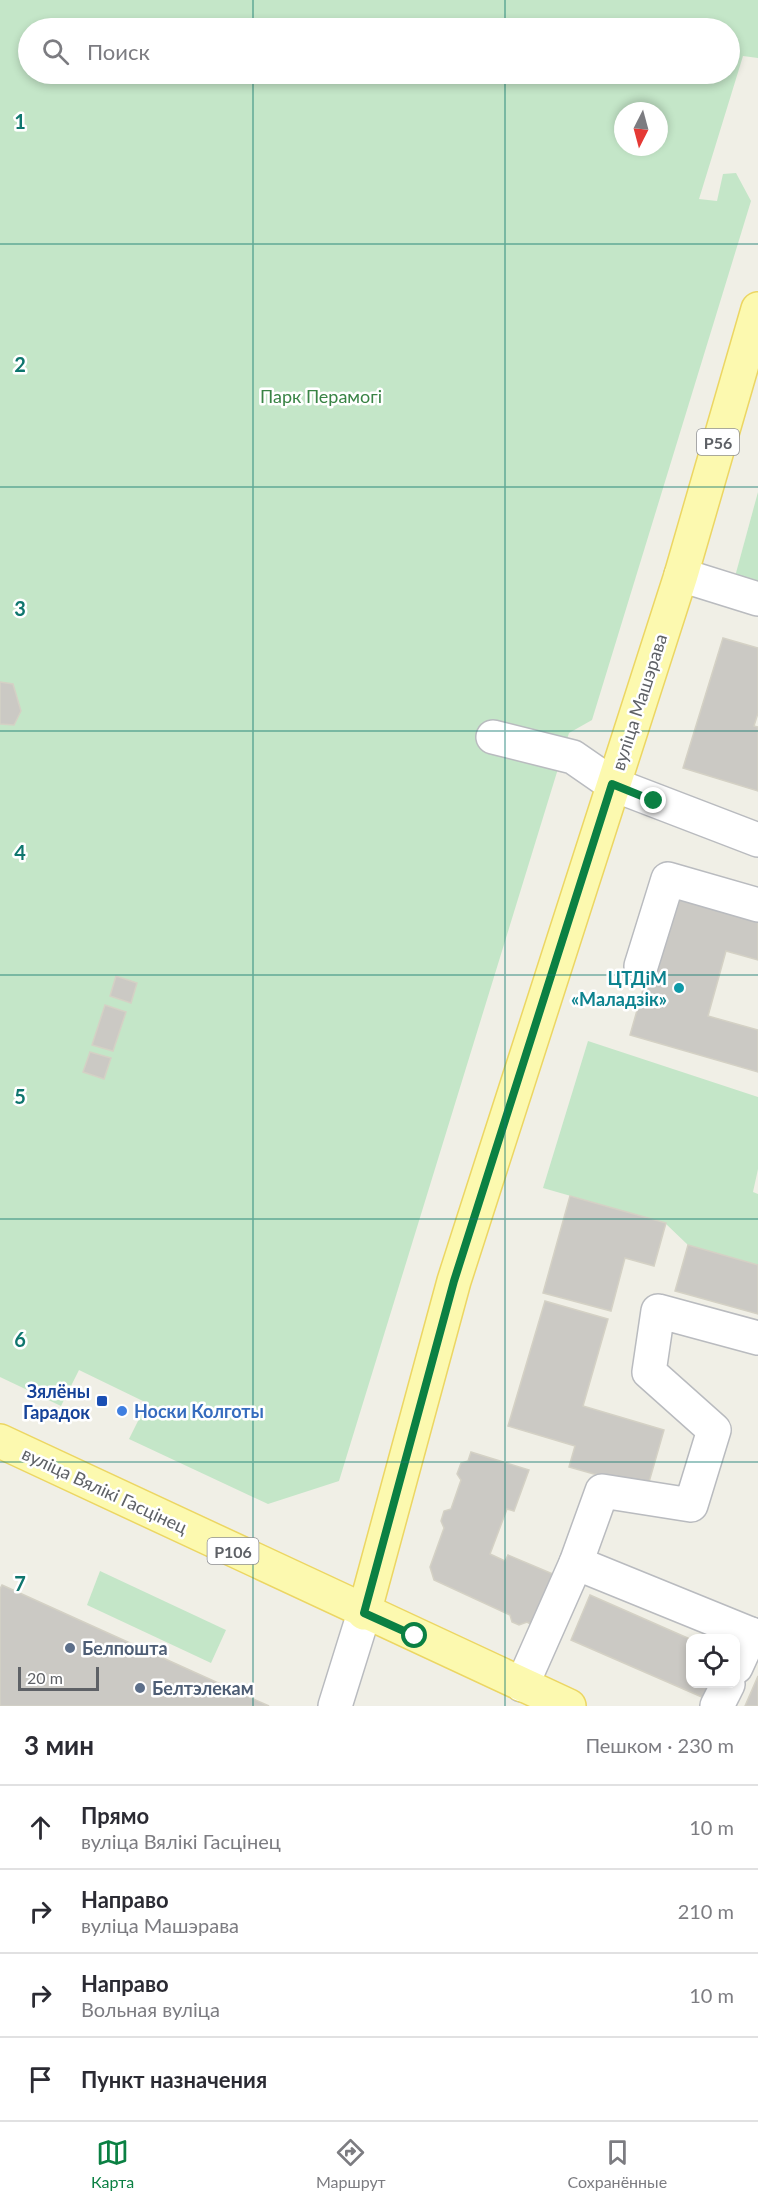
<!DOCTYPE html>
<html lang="ru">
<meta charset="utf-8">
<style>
:root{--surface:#fff;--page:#f2f2f3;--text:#2b2b33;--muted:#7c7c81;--line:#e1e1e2;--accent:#0b8043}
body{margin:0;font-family:Lato,sans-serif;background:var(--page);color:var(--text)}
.controls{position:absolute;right:18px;bottom:18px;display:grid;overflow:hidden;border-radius:12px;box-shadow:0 3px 9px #0003}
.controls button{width:54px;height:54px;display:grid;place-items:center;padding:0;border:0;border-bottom:2px solid var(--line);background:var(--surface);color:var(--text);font:30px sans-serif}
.compass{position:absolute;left:614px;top:102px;width:54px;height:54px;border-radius:50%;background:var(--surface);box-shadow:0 3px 9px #0003;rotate:186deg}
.scale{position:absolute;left:18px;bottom:15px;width:81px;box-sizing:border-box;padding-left:6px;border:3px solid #5e6166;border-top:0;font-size:16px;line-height:21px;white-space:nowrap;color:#5e6166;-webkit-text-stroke:4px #fff;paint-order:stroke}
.stop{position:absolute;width:18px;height:18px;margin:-14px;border:4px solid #0b8043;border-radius:50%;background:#fff}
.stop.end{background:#0b8043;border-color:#fff;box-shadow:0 2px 6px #0008}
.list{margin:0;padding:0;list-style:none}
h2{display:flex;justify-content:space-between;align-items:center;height:78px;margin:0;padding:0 24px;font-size:26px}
h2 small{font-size:20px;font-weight:400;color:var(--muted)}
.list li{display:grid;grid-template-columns:39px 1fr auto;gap:18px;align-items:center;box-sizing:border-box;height:84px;padding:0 24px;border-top:2px solid var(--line)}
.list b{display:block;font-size:22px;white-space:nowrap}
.list p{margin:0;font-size:20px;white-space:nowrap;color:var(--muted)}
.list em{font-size:20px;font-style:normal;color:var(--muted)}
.icon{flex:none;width:33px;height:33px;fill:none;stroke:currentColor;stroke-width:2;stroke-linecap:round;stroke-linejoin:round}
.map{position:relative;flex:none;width:758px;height:1706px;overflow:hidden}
.search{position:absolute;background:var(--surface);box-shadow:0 3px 9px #0003;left:18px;right:18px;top:18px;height:66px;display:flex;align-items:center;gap:15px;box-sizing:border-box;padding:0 21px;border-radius:33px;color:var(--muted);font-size:22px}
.sheet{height:414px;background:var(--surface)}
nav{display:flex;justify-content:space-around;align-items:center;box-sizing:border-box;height:84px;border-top:2px solid var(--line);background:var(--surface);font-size:16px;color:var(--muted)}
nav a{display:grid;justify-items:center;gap:3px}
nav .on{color:var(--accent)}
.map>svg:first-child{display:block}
.green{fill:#c4e6c8;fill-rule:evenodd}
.building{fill:#cbc9c4;stroke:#d4d1c5;stroke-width:1.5}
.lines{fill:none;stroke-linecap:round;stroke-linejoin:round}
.minor-casing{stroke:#b9bbbf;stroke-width:36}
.major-casing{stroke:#ecd663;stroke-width:36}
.minor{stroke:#fff;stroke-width:33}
.major{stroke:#fcf9af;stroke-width:33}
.route{stroke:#0b8043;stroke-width:8}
.grid{fill:none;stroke:#0f766e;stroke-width:1.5;stroke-opacity:0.55}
.culture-dot{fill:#0f9aa8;stroke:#fff;stroke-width:2}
.transit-dot{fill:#1a4fb4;stroke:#fff;stroke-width:2}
.shop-dot{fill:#3f7fe0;stroke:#fff;stroke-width:2}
.service-dot{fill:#5c6f8a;stroke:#fff;stroke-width:2}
.labels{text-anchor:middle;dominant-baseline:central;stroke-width:5;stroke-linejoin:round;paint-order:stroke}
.shield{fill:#fff;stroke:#8e9094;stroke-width:1.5}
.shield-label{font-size:16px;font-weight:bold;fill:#5e6166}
.park-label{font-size:18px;fill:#388344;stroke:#fff}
.street-label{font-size:18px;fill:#5e6166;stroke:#fff}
.culture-label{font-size:18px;font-weight:bold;fill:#0d838f;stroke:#fff;text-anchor:end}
.transit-label{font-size:18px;font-weight:bold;fill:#164399;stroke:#fff;text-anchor:end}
.shop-label{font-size:18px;font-weight:bold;fill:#366cbe;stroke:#fff;text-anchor:start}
.service-label{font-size:18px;font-weight:bold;fill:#4e5e75;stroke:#fff;text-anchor:start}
.grid-label{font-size:20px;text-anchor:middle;font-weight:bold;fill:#0f766e;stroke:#fff;stroke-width:5;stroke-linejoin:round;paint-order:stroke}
</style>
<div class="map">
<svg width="758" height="1706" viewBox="0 0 758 1706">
<rect width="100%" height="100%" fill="#f0efe6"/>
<g class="green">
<path d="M0,0H758V58L743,56L699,199L717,201L723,174L736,173L751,201L592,720L569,733L339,1481L268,1504L129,1439L147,1403L79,1370L61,1406L0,1377ZM28,28H730V74H28ZM623,111H659V147H623Z"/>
<path d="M758,492V591L733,584Z"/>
<path d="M588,1041L758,1097V1169L753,1192L758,1194V1265L688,1245L665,1223L543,1188Z"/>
<path d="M100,1571L226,1630L211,1663L87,1605Z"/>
</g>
<g class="building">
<path d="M723,638L758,648V713L754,726L758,727V791L683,768Z"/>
<path d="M0,682L13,684L21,711L14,725L0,724Z"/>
<path d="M671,891L758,915V960L726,951L708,1016L758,1030V1072L630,1035Z"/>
<path d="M116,976L137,983L131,1003L110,996Z"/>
<path d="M105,1005L126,1012L113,1051L92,1045Z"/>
<path d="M90,1052L111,1058L104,1079L83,1072Z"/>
<path d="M570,1196L666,1223L654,1266L625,1258L611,1311L543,1293Z"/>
<path d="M688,1245L758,1265V1314L675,1291Z"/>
<path d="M545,1301L608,1319L583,1406L664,1430L647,1489L569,1467L575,1446L508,1426Z"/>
<path d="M471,1452L529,1470L514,1511L507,1509L490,1554L505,1561L508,1555L555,1575L532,1625L527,1622L519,1625L512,1622L510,1615L434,1580L430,1567L444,1528L441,1521L444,1511L451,1509L461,1480L457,1474L461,1463L468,1461Z"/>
<path d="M2,1585L269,1706H0V1589Z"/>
<path d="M590,1595L690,1639V1684H710L704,1698L571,1640Z"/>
<path d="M758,1676V1706H745Z"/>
</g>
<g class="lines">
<g class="minor-casing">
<g id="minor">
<path d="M681,575L758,599"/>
<path d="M493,737L573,757L612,784L758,840"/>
<path d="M641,966L668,879L758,905"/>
<path d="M576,1563L758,1637"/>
<path d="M736,1667L751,1634"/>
<path d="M522,1685L576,1563L602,1491L691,1505L714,1430L649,1372L658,1311L758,1338"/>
<path d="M335,1706L364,1613"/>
<path d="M717,1706L728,1684"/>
</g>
</g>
<g class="major-casing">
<g id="major">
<path d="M0,1441L569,1706"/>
<path d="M364,1613L454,1281L681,575L758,309"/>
</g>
</g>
<use href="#minor" class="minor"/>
<use href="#major" class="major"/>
</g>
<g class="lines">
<path class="route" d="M415,1636L364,1613L454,1281L612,784L654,801"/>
</g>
<path class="grid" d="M253,0V28M505,0V28M253,74V1706M505,74V1706M0,244H758M0,487H758M0,731H758M0,975H758M0,1219H758M0,1462H758"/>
<circle class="culture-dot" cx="679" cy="988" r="6"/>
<rect class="transit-dot" x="96" y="1395" width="12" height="12" rx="3"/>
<circle class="shop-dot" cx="122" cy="1411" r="6"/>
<g class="service-dot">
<circle cx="70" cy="1648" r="6"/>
<circle cx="140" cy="1688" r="6"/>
</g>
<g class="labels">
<g class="shield">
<rect x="697" y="429" width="42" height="26" rx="4.5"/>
<rect x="207.5" y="1538" width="51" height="26" rx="4.5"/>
</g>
<g class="shield-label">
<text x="718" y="442">Р56</text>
<text x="233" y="1551">Р106</text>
</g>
<g class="park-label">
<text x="321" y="396">Парк Перамогі</text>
</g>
<g class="street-label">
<text transform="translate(639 702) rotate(-72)">вуліца Машэрава</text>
<text transform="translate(105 1490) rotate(25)">вуліца Вялікі Гасцінец</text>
</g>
<g class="culture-label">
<text x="667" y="978">ЦТДіМ<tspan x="667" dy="21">«Маладзік»</tspan></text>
</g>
<g class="transit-label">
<text x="90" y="1391">Зялёны<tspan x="90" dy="21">Гарадок</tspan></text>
</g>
<g class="shop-label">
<text x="134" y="1411">Носки Колготы</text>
</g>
<g class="service-label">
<text x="82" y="1648">Белпошта</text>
<text x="152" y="1688">Белтэлекам</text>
</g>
</g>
<g class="grid-label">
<text x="20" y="129">1</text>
<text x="20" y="372">2</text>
<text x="20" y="616">3</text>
<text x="20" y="860">4</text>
<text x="20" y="1104">5</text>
<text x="20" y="1347">6</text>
<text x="20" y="1591">7</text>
</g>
</svg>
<div class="controls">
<button><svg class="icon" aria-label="locate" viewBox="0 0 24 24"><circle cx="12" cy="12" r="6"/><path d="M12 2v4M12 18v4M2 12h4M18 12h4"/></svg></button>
</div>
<svg class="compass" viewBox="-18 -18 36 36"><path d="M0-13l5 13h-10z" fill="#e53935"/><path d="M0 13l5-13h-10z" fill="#7c7c81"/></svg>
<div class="scale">20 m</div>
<div class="stop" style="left:415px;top:1636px"></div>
<div class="stop end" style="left:654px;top:801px"></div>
<div class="search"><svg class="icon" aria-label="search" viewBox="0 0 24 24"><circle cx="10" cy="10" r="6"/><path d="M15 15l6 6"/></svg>Поиск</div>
</div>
<section class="sheet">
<h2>3 мин<small>Пешком · 230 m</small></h2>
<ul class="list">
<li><svg class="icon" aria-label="ahead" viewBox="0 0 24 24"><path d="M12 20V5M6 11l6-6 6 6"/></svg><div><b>Прямо</b><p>вуліца Вялікі Гасцінец</p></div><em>10 m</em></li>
<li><svg class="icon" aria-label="right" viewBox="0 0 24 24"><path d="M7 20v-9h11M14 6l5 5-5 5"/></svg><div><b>Направо</b><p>вуліца Машэрава</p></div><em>210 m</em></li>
<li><svg class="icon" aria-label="right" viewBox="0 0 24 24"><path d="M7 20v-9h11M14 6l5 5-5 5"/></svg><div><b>Направо</b><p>Вольная вуліца</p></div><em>10 m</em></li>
<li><svg class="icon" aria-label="arrive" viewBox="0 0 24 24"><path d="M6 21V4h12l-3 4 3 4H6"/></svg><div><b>Пункт назначения</b></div></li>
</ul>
</section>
<nav>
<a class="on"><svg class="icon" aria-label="map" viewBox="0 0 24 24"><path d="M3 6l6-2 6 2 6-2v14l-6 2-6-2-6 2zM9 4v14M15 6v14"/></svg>Карта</a>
<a><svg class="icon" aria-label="directions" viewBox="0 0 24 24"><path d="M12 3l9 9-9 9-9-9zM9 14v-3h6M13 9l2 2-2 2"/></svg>Маршрут</a>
<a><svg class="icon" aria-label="saved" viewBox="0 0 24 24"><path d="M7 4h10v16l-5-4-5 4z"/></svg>Сохранённые</a>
</nav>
